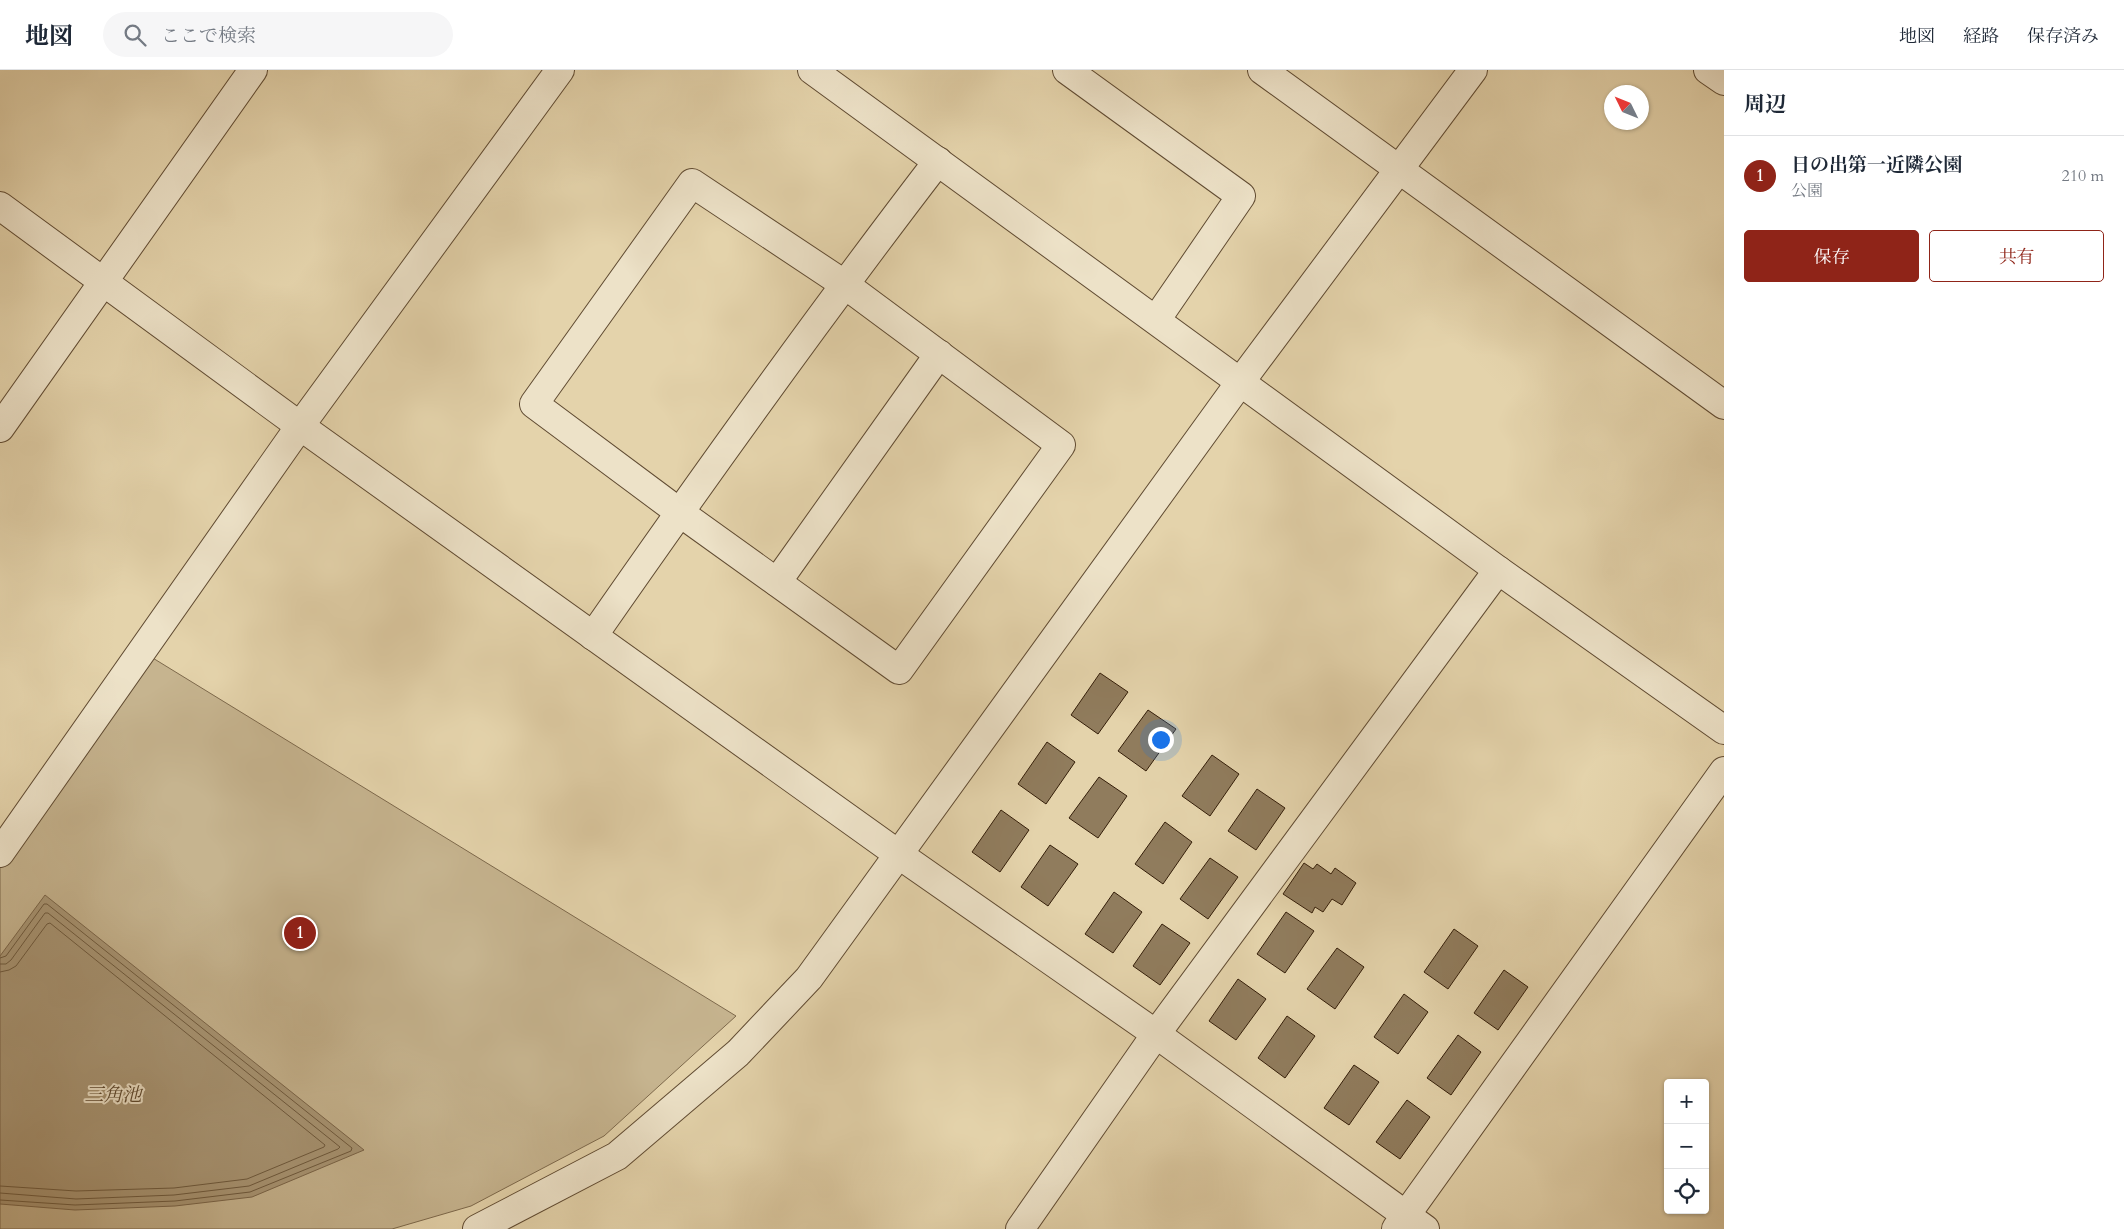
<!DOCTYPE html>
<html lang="ja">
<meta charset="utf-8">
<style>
:root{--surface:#fff;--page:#f6f6f7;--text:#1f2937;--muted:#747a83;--line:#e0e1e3;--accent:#8f2418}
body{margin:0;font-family:Cardo,"Noto Serif JP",serif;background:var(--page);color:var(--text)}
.controls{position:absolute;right:15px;bottom:15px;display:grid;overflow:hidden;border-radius:5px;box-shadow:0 1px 4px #0004}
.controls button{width:45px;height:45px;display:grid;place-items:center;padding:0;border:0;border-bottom:1px solid var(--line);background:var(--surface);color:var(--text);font:25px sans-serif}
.compass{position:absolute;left:1604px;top:15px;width:45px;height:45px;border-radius:50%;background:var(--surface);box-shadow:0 1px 4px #0004;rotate:313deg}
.you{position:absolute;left:1160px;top:669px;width:18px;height:18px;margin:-12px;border:4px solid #fff;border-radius:50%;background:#1a73e8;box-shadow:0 0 0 8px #1a73e833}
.badge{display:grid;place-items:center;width:32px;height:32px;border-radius:50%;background:var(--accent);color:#fff;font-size:16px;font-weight:700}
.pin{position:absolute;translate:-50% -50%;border:2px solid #fff;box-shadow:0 1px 5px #0006}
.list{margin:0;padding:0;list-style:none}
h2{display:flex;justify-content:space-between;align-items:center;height:65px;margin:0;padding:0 20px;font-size:21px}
h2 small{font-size:16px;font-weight:400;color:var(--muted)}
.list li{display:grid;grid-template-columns:32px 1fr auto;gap:15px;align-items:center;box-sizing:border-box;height:80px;padding:0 20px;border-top:1px solid var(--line)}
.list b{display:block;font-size:19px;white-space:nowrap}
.list p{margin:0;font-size:16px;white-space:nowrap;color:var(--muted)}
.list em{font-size:16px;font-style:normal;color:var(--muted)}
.actions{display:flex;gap:10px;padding:15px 20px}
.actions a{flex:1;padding:11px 0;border:1px solid var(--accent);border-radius:5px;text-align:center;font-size:18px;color:var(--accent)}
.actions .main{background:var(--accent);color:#fff}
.icon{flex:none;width:28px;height:28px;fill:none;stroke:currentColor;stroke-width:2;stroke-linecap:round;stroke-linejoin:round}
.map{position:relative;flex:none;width:1724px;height:1159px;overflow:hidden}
header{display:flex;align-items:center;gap:30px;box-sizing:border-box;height:70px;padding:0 25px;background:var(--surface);border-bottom:1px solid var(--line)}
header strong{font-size:24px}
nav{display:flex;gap:28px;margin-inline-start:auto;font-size:18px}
.search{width:350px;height:45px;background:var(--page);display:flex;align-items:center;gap:12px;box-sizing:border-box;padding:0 18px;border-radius:28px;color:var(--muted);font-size:19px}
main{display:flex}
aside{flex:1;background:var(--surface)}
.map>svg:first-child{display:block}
.green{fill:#c6b48f;stroke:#7d694c}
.water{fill:#a89574;stroke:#7a6549}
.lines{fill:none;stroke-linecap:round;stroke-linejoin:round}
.shore{stroke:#6e5a3e;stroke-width:1}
.building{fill:#907c5d;stroke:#341e09}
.minor-casing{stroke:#604b32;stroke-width:30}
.tertiary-casing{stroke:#604b32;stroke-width:30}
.minor{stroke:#ede2c8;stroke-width:28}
.tertiary{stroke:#ede2c8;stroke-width:28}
.labels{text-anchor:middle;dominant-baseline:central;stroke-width:4;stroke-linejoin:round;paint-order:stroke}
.water-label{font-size:19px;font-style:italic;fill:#5d482e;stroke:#ede2c8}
</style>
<header>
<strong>地図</strong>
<div class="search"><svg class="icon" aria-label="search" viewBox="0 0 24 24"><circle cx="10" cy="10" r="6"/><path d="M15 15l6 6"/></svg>ここで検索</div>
<nav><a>地図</a><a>経路</a><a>保存済み</a></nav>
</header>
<main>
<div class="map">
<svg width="1724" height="1159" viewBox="0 0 1724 1159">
<rect width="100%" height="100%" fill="#e4d3ab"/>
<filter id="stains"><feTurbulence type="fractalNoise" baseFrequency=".004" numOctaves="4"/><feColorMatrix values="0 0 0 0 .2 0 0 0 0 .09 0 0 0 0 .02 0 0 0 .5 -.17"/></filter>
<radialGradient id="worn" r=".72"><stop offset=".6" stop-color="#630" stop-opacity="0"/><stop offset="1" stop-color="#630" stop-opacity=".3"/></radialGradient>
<path class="green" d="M143,582L736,946L604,1066L471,1136L392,1159H0V780Z"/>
<path class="water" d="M45,825L364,1080L252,1127L175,1136L75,1140L0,1134V886Z"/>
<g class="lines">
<g class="shore">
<path d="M0,888L6,886L44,834H47L352,1078L351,1081L250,1122L175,1131L75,1135L0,1130"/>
<path d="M0,894H6L11,890L45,843H48L340,1077L338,1079L249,1116L174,1125L76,1129L0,1123"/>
<path d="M0,902L9,900L16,896L47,854L50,853L325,1075L324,1077L247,1109L174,1118L76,1121L0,1116"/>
</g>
</g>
<g class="building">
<path d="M1100,603L1128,622L1098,664L1071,645Z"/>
<path d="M1148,640L1176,659L1146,701L1118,681Z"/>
<path d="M1047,672L1075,692L1046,734L1018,714Z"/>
<path d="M1212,685L1239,704L1210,746L1182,726Z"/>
<path d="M1099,707L1127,726L1098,768L1069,748Z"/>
<path d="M1257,719L1285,738L1256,780L1228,761Z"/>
<path d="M1001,740L1029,760L1000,802L972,782Z"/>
<path d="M1165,752L1192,772L1163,814L1135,794Z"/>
<path d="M1050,775L1078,794L1048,836L1021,817Z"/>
<path d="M1210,788L1238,807L1208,849L1180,829Z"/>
<path d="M1304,793L1313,799L1317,794L1331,804L1335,798L1356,813L1342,835L1332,829L1323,842L1315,837L1312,843L1283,824Z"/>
<path d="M1114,822L1142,842L1113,883L1085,864Z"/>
<path d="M1286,842L1314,861L1285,903L1257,884Z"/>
<path d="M1162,854L1190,873L1160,915L1133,896Z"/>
<path d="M1454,859L1478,876L1448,919L1424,902Z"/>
<path d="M1337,878L1364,897L1335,939L1307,919Z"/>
<path d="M1504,900L1528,917L1498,960L1474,943Z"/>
<path d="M1238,909L1266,929L1236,970L1209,951Z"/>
<path d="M1404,924L1428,942L1398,984L1374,967Z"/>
<path d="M1287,946L1315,966L1285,1008L1258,988Z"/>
<path d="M1458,965L1481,982L1451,1025L1427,1008Z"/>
<path d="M1354,995L1379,1012L1349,1055L1324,1038Z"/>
<path d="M1407,1030L1430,1047L1400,1089L1376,1072Z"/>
</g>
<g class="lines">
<g class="minor-casing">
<g id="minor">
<path d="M812,0L1498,500L1724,660"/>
<path d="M1067,0L1241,126L1156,250"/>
<path d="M1708,0L1724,11"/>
<path d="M692,113L844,214L1061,375L899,600L679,442L534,334Z"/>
<path d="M0,136L300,356L898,784L1156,964L1425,1159"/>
<path d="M0,358L253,0"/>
<path d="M777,512L939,284"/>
<path d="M593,566C705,405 819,246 938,91"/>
<path d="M1020,1159L1156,964L1498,500"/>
<path d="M1396,1159L1724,701"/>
</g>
</g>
<g class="tertiary-casing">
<g id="tertiary">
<path d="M1262,0L1724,335"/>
<path d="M0,783L300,356L560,0"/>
<path d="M477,1159L617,1086L738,983L809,908L1241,311L1473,0"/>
</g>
</g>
<use href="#minor" class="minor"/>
<use href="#tertiary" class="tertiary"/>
</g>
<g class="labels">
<g class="water-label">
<text x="113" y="1025">三角池</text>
</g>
</g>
<rect width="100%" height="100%" filter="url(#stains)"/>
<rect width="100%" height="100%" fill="url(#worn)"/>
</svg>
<div class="controls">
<button>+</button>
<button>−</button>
<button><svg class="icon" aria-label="locate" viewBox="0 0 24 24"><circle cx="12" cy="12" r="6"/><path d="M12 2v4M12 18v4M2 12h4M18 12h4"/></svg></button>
</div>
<svg class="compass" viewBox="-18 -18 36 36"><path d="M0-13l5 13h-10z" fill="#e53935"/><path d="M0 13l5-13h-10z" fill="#747a83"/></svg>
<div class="you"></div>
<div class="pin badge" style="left:300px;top:863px">1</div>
</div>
<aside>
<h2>周辺<small></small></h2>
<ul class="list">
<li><span class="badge">1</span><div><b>日の出第一近隣公園</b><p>公園</p></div><em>210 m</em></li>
</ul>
<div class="actions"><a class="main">保存</a><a>共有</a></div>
</aside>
</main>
